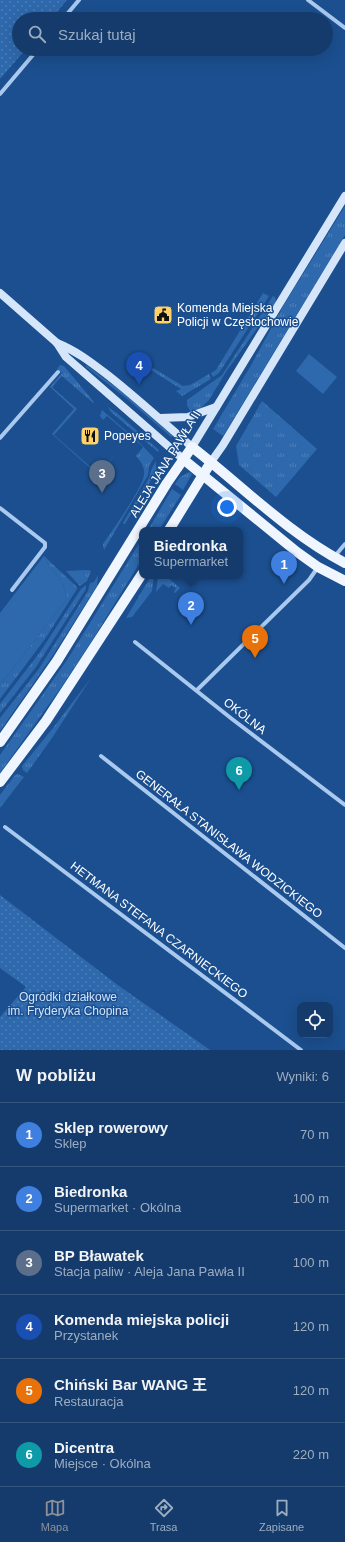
<!DOCTYPE html>
<html lang="pl">
<meta charset="utf-8">
<style>
:root{--surface:#143b6b;--page:#214673;--text:#f1f3f6;--muted:#9dadc1;--line:#33557e;--accent:#8c9099}
body{margin:0;font-family:Helvetica,"Noto Sans SC",sans-serif;background:var(--page);color:var(--text)}
.controls{position:absolute;right:12px;bottom:12px;display:grid;overflow:hidden;border-radius:8px;box-shadow:0 4px 16px #0002}
.controls button{width:36px;height:36px;display:grid;place-items:center;padding:0;border:0;border-bottom:1px solid var(--line);background:var(--surface);color:var(--text);font:20px sans-serif}
.you{position:absolute;left:227px;top:507px;width:14px;height:14px;margin:-10px;border:3px solid #fff;border-radius:50%;background:#1a73e8;box-shadow:0 0 0 6px #1a73e833}
.badge{display:grid;place-items:center;width:26px;height:26px;border-radius:50%;background:var(--accent);color:#fff;font-size:13px;font-weight:700}
.pin{position:absolute;translate:-50% -33px;filter:drop-shadow(0 1px 2px #0008)}
.pin::after{content:'';position:absolute;top:21px;width:14px;height:12px;background:inherit;clip-path:polygon(0 0,100% 0,50% 100%)}
.popup{position:absolute;left:139px;top:527px;width:104px;height:52px;box-sizing:border-box;display:grid;place-content:center;border-radius:8px;background:var(--surface);filter:drop-shadow(0 1px 3px #0005);font-size:13px;white-space:nowrap;color:var(--muted)}
.popup b{font-size:15px;color:var(--text)}
.popup::after{content:'';position:absolute;left:50%;top:100%;margin-left:-8px;border:8px solid transparent;border-top-color:var(--surface)}
.list{margin:0;padding:0;list-style:none}
h2{display:flex;justify-content:space-between;align-items:center;height:52px;margin:0;padding:0 16px;font-size:17px}
h2 small{font-size:13px;font-weight:400;color:var(--muted)}
.list li{display:grid;grid-template-columns:26px 1fr auto;gap:12px;align-items:center;box-sizing:border-box;height:64px;padding:0 16px;border-top:1px solid var(--line)}
.list b{display:block;font-size:15px;white-space:nowrap}
.list p{margin:0;font-size:13px;white-space:nowrap;color:var(--muted)}
.list em{font-size:13px;font-style:normal;color:var(--muted)}
.icon{flex:none;width:22px;height:22px;fill:none;stroke:currentColor;stroke-width:2;stroke-linecap:round;stroke-linejoin:round}
.map{position:relative;flex:none;width:345px;height:1050px;overflow:hidden}
.search{position:absolute;background:var(--surface);box-shadow:0 4px 16px #0002;left:12px;right:12px;top:12px;height:44px;display:flex;align-items:center;gap:10px;box-sizing:border-box;padding:0 14px;border-radius:22px;color:var(--muted);font-size:15px}
.sheet{height:436px;background:var(--surface)}
nav{display:flex;justify-content:space-around;align-items:center;box-sizing:border-box;height:56px;border-top:1px solid var(--line);background:var(--surface);font-size:11px;color:var(--muted)}
nav a{display:grid;justify-items:center;gap:2px}
nav .on{color:var(--accent)}
.map>svg:first-child{display:block}
.grass{fill:url(#grass-tufts)}
.park{fill:url(#park-dots)}
.pitch{fill:#2e69ad}
.lines{fill:none;stroke-linecap:round;stroke-linejoin:round}
.street{stroke:#a9c9ee;stroke-width:4}
.secondary{stroke:#d6e6fa;stroke-width:8}
.primary{stroke:#f0f6ff;stroke-width:10}
.labels{text-anchor:middle;dominant-baseline:central;stroke-width:3;stroke-linejoin:round;paint-order:stroke}
.poi-label{font-size:12px;fill:#fff;stroke:#1b4f8f;text-anchor:start}
.street-label{font-size:12px;fill:#fff;stroke:#1b4f8f}
.park-label{font-size:12px;fill:#cfe3fa;stroke:#1b4f8f}
</style>
<div class="map">
<svg width="345" height="1050" viewBox="0 0 345 1050">
<defs>
<pattern id="grass-tufts" width="24" height="20" patternUnits="userSpaceOnUse"><rect width="24" height="20" fill="#2e69ad"/><path d="M3 7l-1-3M5 7V3M7 7l1-3M15 17l-1-3M17 17v-4M19 17l1-3" fill="none" stroke="#4d80b9"/></pattern>
<pattern id="park-dots" width="8" height="8" patternUnits="userSpaceOnUse"><rect width="8" height="8" fill="#2e69ad"/><path d="M2 2h.1M6 6h.1" fill="none" stroke="#4d80b9" stroke-width="1.8" stroke-linecap="round"/></pattern>
</defs>
<rect width="100%" height="100%" fill="#1b4f8f"/>
<g class="grass">
<path d="M345,206V235L223,436L213,429L250,367L285,303Z"/>
<path d="M263,293L269,296L219,373L213,377L211,373L216,370Z"/>
<path d="M273,296L275,297L276,302L226,372L209,400L201,408L191,413L187,405V400L222,375Z"/>
<path d="M60,365L64,366L94,402L93,403L62,376L52,387L77,409L54,435L93,469H102L116,454L98,475L52,434L74,409L50,387L62,373L57,369Z"/>
<path d="M86,365L121,391L173,436L171,437L126,398L86,367Z"/>
<path d="M153,368L183,386L190,385L209,374L211,379L182,396L176,391L181,389L151,370Z"/>
<path d="M262,401L317,449L276,497L239,465L236,446Z"/>
<path d="M108,407L118,414L159,450L158,452L111,412Z"/>
<path d="M102,410L138,441L154,458L149,466L148,475L104,550L103,544C112,531 142,489 144,475C145,467 141,462 136,456L143,447L129,434L124,439L122,437L126,432L107,416L103,420L100,416Z"/>
<path d="M156,461V472L125,524L123,523L149,478L152,468Z"/>
<path d="M189,472L192,474L183,490L175,484L180,477Z"/>
<path d="M172,489L181,495L159,530H148Z"/>
<path d="M142,539V559L93,639L60,689L0,773V755L67,660Z"/>
<path d="M44,556L77,587V589L45,639L0,699V685L67,599L63,584L43,557Z"/>
<path d="M88,570L91,571L87,581L80,586L66,571Z"/>
<path d="M98,575L97,586L51,658L0,731V718L38,670L88,591L90,583L94,582Z"/>
<path d="M151,576H154L152,591L132,617L126,618Z"/>
<path d="M158,576H166L180,588L175,593L174,592L176,588L171,585L169,588L163,584L156,592Z"/>
<path d="M86,585V589L36,667L0,713V704L40,652L81,589Z"/>
<path d="M91,678L52,738L27,773L23,770L22,766L53,728Z"/>
<path d="M18,774L24,777L0,808V795L15,775Z"/>
</g>
<g class="park">
<path d="M0,0H67L51,19H19V49H26L0,79Z"/>
<path d="M0,895L115,983L210,1050H0V1017L26,987L0,968Z"/>
</g>
<g class="pitch">
<path d="M309,354L337,377L323,394L296,371Z"/>
<path d="M43,557L63,584L67,599L0,685V613Z"/>
</g>
<g class="lines">
<g class="street">
<path d="M308,0L345,28"/>
<path d="M63,19L79,0"/>
<path d="M0,94L38,49"/>
<path d="M0,438L58,372"/>
<path d="M0,508L45,543V547L12,590"/>
<path d="M335,556L345,544"/>
<path d="M135,642L232,719L345,805"/>
<path d="M197,690L309,580L318,567"/>
<path d="M101,756L345,948"/>
<path d="M5,827L301,1050"/>
</g>
<g class="secondary">
<path d="M0,293L57,343L66,357L183,459"/>
<path d="M57,343C77,351 92,363 109,376C138,399 164,423 192,447L345,196"/>
<path d="M160,418L188,417L216,407"/>
<path d="M211,462L223,445L345,243"/>
</g>
<g class="primary">
<path d="M183,459L297,552L318,567L345,581"/>
<path d="M169,530L211,462"/>
<path d="M0,742L57,661L167,483L192,447C242,486 288,533 345,563"/>
<path d="M0,782L46,721L142,574"/>
</g>
</g>
<defs>
<g id="civic-square" transform="scale(1)"><rect x="-9" y="-9" width="18" height="18" rx="4" fill="#ffd166" stroke="#1b4f8f"/><path d="M-.6-6.5H3V-4.5H.6V-3L4-1V1h2V6H-6V1h2V-1L-.6-3ZM-1.2 2.5V6h2.4V2.5Z" fill="#111"/></g>
<g id="restaurant-square" transform="scale(1)"><rect x="-9" y="-9" width="18" height="18" rx="4" fill="#ffd166" stroke="#1b4f8f"/><path d="M-5-6h1v4h1v-4h1v4h1v-4h1v5L-1.5 .5V6h-2V.5L-5-1ZM5-6V6H3V1.5H1.5Q1.5-4 5-6Z" fill="#111"/></g>
</defs>
<g fill-rule="evenodd">
<use href="#civic-square" x="163" y="315"/>
<use href="#restaurant-square" x="90" y="436"/>
</g>
<g class="labels">
<g class="poi-label">
<text x="177" y="308">Komenda Miejska<tspan x="177" dy="14">Policji w Częstochowie</tspan></text>
<text x="104" y="436">Popeyes</text>
</g>
<g class="street-label">
<text transform="translate(165 464) rotate(-58)">ALEJA JANA PAWŁA II</text>
<text transform="translate(245 716) rotate(38)">OKÓLNA</text>
<text transform="translate(229 844) rotate(38)">GENERAŁA STANISŁAWA WODZICKIEGO</text>
<text transform="translate(159 930) rotate(37)">HETMANA STEFANA CZARNIECKIEGO</text>
</g>
<g class="park-label">
<text x="68" y="997">Ogródki działkowe<tspan x="68" dy="14">im. Fryderyka Chopina</tspan></text>
</g>
</g>
</svg>
<div class="controls">
<button><svg class="icon" aria-label="locate" viewBox="0 0 24 24"><circle cx="12" cy="12" r="6"/><path d="M12 2v4M12 18v4M2 12h4M18 12h4"/></svg></button>
</div>
<div class="you"></div>
<div class="pin badge" style="left:284px;top:584px;background:#3f7fe0">1</div>
<div class="pin badge" style="left:191px;top:625px;background:#3f7fe0">2</div>
<div class="popup"><b>Biedronka</b>Supermarket</div>
<div class="pin badge" style="left:102px;top:493px;background:#5c6f8a">3</div>
<div class="pin badge" style="left:139px;top:385px;background:#1a4fb4">4</div>
<div class="pin badge" style="left:255px;top:658px;background:#e8710a">5</div>
<div class="pin badge" style="left:239px;top:790px;background:#0f9aa8">6</div>
<div class="search"><svg class="icon" aria-label="search" viewBox="0 0 24 24"><circle cx="10" cy="10" r="6"/><path d="M15 15l6 6"/></svg>Szukaj tutaj</div>
</div>
<section class="sheet">
<h2>W pobliżu<small>Wyniki: 6</small></h2>
<ul class="list">
<li><span class="badge" style="background:#3f7fe0">1</span><div><b>Sklep rowerowy</b><p>Sklep</p></div><em>70 m</em></li>
<li><span class="badge" style="background:#3f7fe0">2</span><div><b>Biedronka</b><p>Supermarket · Okólna</p></div><em>100 m</em></li>
<li><span class="badge" style="background:#5c6f8a">3</span><div><b>BP Bławatek</b><p>Stacja paliw · Aleja Jana Pawła II</p></div><em>100 m</em></li>
<li><span class="badge" style="background:#1a4fb4">4</span><div><b>Komenda miejska policji</b><p>Przystanek</p></div><em>120 m</em></li>
<li><span class="badge" style="background:#e8710a">5</span><div><b>Chiński Bar WANG 王</b><p>Restauracja</p></div><em>120 m</em></li>
<li><span class="badge" style="background:#0f9aa8">6</span><div><b>Dicentra</b><p>Miejsce · Okólna</p></div><em>220 m</em></li>
</ul>
</section>
<nav>
<a class="on"><svg class="icon" aria-label="map" viewBox="0 0 24 24"><path d="M3 6l6-2 6 2 6-2v14l-6 2-6-2-6 2zM9 4v14M15 6v14"/></svg>Mapa</a>
<a><svg class="icon" aria-label="directions" viewBox="0 0 24 24"><path d="M12 3l9 9-9 9-9-9zM9 14v-3h6M13 9l2 2-2 2"/></svg>Trasa</a>
<a><svg class="icon" aria-label="saved" viewBox="0 0 24 24"><path d="M7 4h10v16l-5-4-5 4z"/></svg>Zapisane</a>
</nav>
